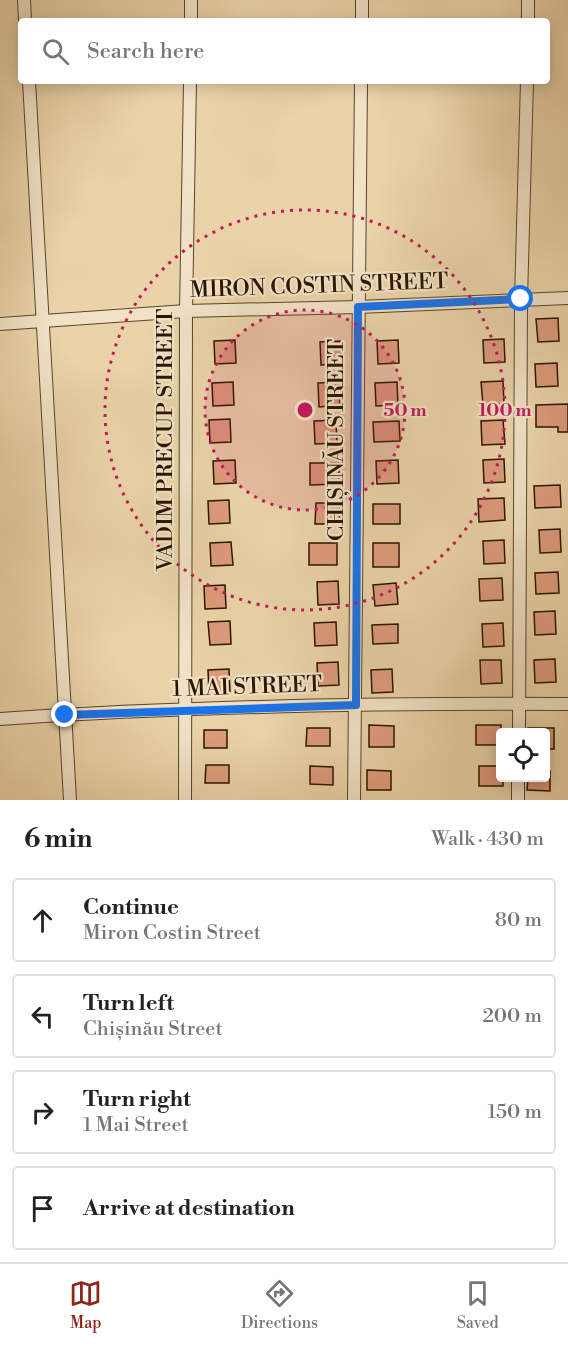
<!DOCTYPE html>
<meta charset="utf-8">
<style>
:root{--surface:#fff;--page:#f2f2f2;--text:#222;--muted:#767676;--line:#e0e0e0;--accent:#8f2418}
body{margin:0;font-family:"Libre Bodoni",serif;background:var(--page);color:var(--text)}
.controls{position:absolute;right:18px;bottom:18px;display:grid;overflow:hidden;border-radius:6px;box-shadow:0 3px 15px #0003}
.controls button{width:54px;height:54px;display:grid;place-items:center;padding:0;border:0;border-bottom:2px solid var(--line);background:var(--surface);color:var(--text);font:30px sans-serif}
.stop{position:absolute;width:18px;height:18px;margin:-14px;border:4px solid #1a73e8;border-radius:50%;background:#fff}
.stop.end{background:#1a73e8;border-color:#fff;box-shadow:0 2px 6px #0008}
.list{margin:0;padding:0;list-style:none}
h2{display:flex;justify-content:space-between;align-items:center;height:78px;margin:0;padding:0 24px;font-size:26px}
h2 small{font-size:20px;font-weight:400;color:var(--muted)}
.list li{display:grid;grid-template-columns:39px 1fr auto;gap:18px;align-items:center;box-sizing:border-box;height:84px;margin:0 12px 12px;padding:0 12px;border:2px solid var(--line);border-radius:6px}
.list b{display:block;font-size:22px;white-space:nowrap}
.list p{margin:0;font-size:20px;white-space:nowrap;color:var(--muted)}
.list em{font-size:20px;font-style:normal;color:var(--muted)}
.icon{flex:none;width:33px;height:33px;fill:none;stroke:currentColor;stroke-width:2;stroke-linecap:round;stroke-linejoin:round}
.map{position:relative;flex:none;width:568px;height:800px;overflow:hidden}
.search{position:absolute;background:var(--surface);box-shadow:0 3px 15px #0003;left:18px;right:18px;top:18px;height:66px;display:flex;align-items:center;gap:15px;box-sizing:border-box;padding:0 21px;border-radius:6px;color:var(--muted);font-size:22px}
.sheet{height:462px;background:var(--surface)}
nav{display:flex;justify-content:space-around;align-items:center;box-sizing:border-box;height:84px;border-top:2px solid var(--line);background:var(--surface);font-size:16px;color:var(--muted)}
nav a{display:grid;justify-items:center;gap:3px}
nav .on{color:var(--accent)}
.map>svg:first-child{display:block}
.building{fill:#de9b7d;stroke:#2a1501;stroke-width:1.5}
.lines{fill:none;stroke-linecap:round;stroke-linejoin:round}
.minor-casing{stroke:#5a442b;stroke-width:14}
.minor{stroke:#f1e2c6;stroke-width:12}
.route{stroke:#1a73e8;stroke-width:8}
.ring{fill:none;stroke:#c2185b;stroke-width:3;stroke-dasharray:3 6}
.labels{text-anchor:middle;dominant-baseline:central;stroke-width:4.5;stroke-linejoin:round;paint-order:stroke}
.street-label{font-size:22px;fill:#2a1501;stroke:#f1e2c6}
.centre{fill:#c2185b;stroke:#f1e2c6;stroke-width:3}
.ring-label{font-size:18px;text-anchor:middle;font-weight:bold;fill:#c2185b;stroke:#f1e2c6;stroke-width:4.5;stroke-linejoin:round;paint-order:stroke}
</style>
<div class="map">
<svg width="568" height="800" viewBox="0 0 568 800">
<rect width="100%" height="100%" fill="#ead3a8"/>
<filter id="stains"><feTurbulence type="fractalNoise" baseFrequency=".00333" numOctaves="4"/><feColorMatrix values="0 0 0 0 .2 0 0 0 0 .09 0 0 0 0 .02 0 0 0 .5 -.17"/></filter>
<radialGradient id="worn" r=".72"><stop offset=".6" stop-color="#630" stop-opacity="0"/><stop offset="1" stop-color="#630" stop-opacity=".3"/></radialGradient>
<g class="building">
<path d="M558,318L559,341L538,342L536,319Z"/>
<path d="M504,339L505,362L484,363L483,340Z"/>
<path d="M235,340L236,363L215,364L214,341Z"/>
<path d="M398,340L399,363L378,364L377,341Z"/>
<path d="M341,341L342,364L321,365L320,342Z"/>
<path d="M557,363L558,386L536,387L535,364Z"/>
<path d="M503,381L504,404L483,405L481,382Z"/>
<path d="M233,382L234,405L213,406L212,383Z"/>
<path d="M339,382L340,405L319,407L318,383Z"/>
<path d="M397,382L398,405L376,406L375,383Z"/>
<path d="M568,404V432H558V427H536V405Z"/>
<path d="M230,419L231,442L210,443L209,420Z"/>
<path d="M336,420L337,443L315,444L314,421Z"/>
<path d="M503,420L505,444L482,445L481,421Z"/>
<path d="M399,421L400,441L374,442L373,422Z"/>
<path d="M504,459L505,482L484,483L483,460Z"/>
<path d="M235,460L236,483L214,484L213,461Z"/>
<path d="M398,460L399,483L377,484L376,461Z"/>
<path d="M310,463H339V484L310,485Z"/>
<path d="M560,485L561,507L535,508L534,486Z"/>
<path d="M504,498L505,520L479,522L478,499Z"/>
<path d="M229,500L230,523L209,524L208,501Z"/>
<path d="M316,503H340V524H315Z"/>
<rect x="373" y="504" width="27" height="20"/>
<path d="M560,529L561,552L540,553L539,530Z"/>
<path d="M504,540L505,563L484,564L483,541Z"/>
<path d="M231,542L233,565L211,566L210,543Z"/>
<rect x="309" y="543" width="28" height="22"/>
<rect x="373" y="543" width="26" height="24"/>
<path d="M558,572L559,593L536,594L535,573Z"/>
<path d="M502,578L503,600L480,601L479,579Z"/>
<path d="M338,581L339,604L318,605L317,582Z"/>
<path d="M396,583L398,604L375,606L373,585Z"/>
<path d="M225,585L226,608L205,609L204,586Z"/>
<path d="M555,611L556,634L535,635L534,612Z"/>
<path d="M230,621L231,644L210,645L208,622Z"/>
<path d="M336,622L337,645L315,646L314,623Z"/>
<path d="M503,623L504,646L483,647L482,624Z"/>
<path d="M398,624V643L373,644L372,625Z"/>
<path d="M555,659L556,682L535,683L534,660Z"/>
<path d="M480,660H501L502,683L481,684Z"/>
<path d="M338,662L339,685L318,686L317,663Z"/>
<path d="M229,669L230,692L209,693L208,670Z"/>
<path d="M392,669L393,692L372,693L371,670Z"/>
<path d="M369,725L394,726V747H369Z"/>
<path d="M476,725H501L500,745H476Z"/>
<path d="M307,728H330V746H306Z"/>
<path d="M528,728H554V749H546V732H528Z"/>
<rect x="204" y="730" width="23" height="18"/>
<path d="M206,765H229V783H205Z"/>
<path d="M310,766L333,767V785L310,784Z"/>
<path d="M479,766H500V778H503V786H479Z"/>
<path d="M367,770L391,771V790H367Z"/>
<path d="M546,771H550V791L527,790L528,778H546Z"/>
</g>
<g class="lines">
<g class="minor-casing">
<g id="minor">
<path d="M24,0L25,21"/>
<path d="M191,21V0"/>
<path d="M362,21V0"/>
<path d="M528,21V0"/>
<path d="M29,81L70,800"/>
<path d="M0,324L186,311L358,307L568,298"/>
<path d="M0,719C189,706 379,703 568,704"/>
<path d="M519,732L521,299L527,81"/>
<path d="M185,800L186,311L190,81"/>
<path d="M354,800L361,81"/>
<path d="M518,800V778"/>
</g>
</g>
<use href="#minor" class="minor"/>
</g>
<g class="lines">
<path class="route" d="M65,715L356,705L358,307L521,299"/>
</g>
<circle cx="305" cy="410" r="100" fill="#c2185b" fill-opacity=".12"/>
<g class="ring">
<circle cx="305" cy="410" r="100"/>
<circle cx="305" cy="410" r="200"/>
</g>
<g class="labels">
<g class="street-label">
<text transform="translate(319 286) rotate(-2)">MIRON COSTIN STREET</text>
<text transform="translate(165 440) rotate(-90)">VADIM PRECUP STREET</text>
<text transform="translate(336 440) rotate(-90)">CHIȘINĂU STREET</text>
<text transform="translate(247 687) rotate(-2)">1 MAI STREET</text>
</g>
</g>
<circle cx="305" cy="410" r="9" class="centre"/>
<g class="ring-label">
<text x="405" y="416">50 m</text>
<text x="505" y="416">100 m</text>
</g>
<rect width="100%" height="100%" filter="url(#stains)"/>
<rect width="100%" height="100%" fill="url(#worn)"/>
</svg>
<div class="controls">
<button><svg class="icon" aria-label="locate" viewBox="0 0 24 24"><circle cx="12" cy="12" r="6"/><path d="M12 2v4M12 18v4M2 12h4M18 12h4"/></svg></button>
</div>
<div class="stop" style="left:521px;top:299px"></div>
<div class="stop end" style="left:65px;top:715px"></div>
<div class="search"><svg class="icon" aria-label="search" viewBox="0 0 24 24"><circle cx="10" cy="10" r="6"/><path d="M15 15l6 6"/></svg>Search here</div>
</div>
<section class="sheet">
<h2>6 min<small>Walk · 430 m</small></h2>
<ul class="list">
<li><svg class="icon" aria-label="ahead" viewBox="0 0 24 24"><path d="M12 20V5M6 11l6-6 6 6"/></svg><div><b>Continue</b><p>Miron Costin Street</p></div><em>80 m</em></li>
<li><svg class="icon" aria-label="left" viewBox="0 0 24 24"><path d="M17 20v-9H6M10 6l-5 5 5 5"/></svg><div><b>Turn left</b><p>Chișinău Street</p></div><em>200 m</em></li>
<li><svg class="icon" aria-label="right" viewBox="0 0 24 24"><path d="M7 20v-9h11M14 6l5 5-5 5"/></svg><div><b>Turn right</b><p>1 Mai Street</p></div><em>150 m</em></li>
<li><svg class="icon" aria-label="arrive" viewBox="0 0 24 24"><path d="M6 21V4h12l-3 4 3 4H6"/></svg><div><b>Arrive at destination</b></div></li>
</ul>
</section>
<nav>
<a class="on"><svg class="icon" aria-label="map" viewBox="0 0 24 24"><path d="M3 6l6-2 6 2 6-2v14l-6 2-6-2-6 2zM9 4v14M15 6v14"/></svg>Map</a>
<a><svg class="icon" aria-label="directions" viewBox="0 0 24 24"><path d="M12 3l9 9-9 9-9-9zM9 14v-3h6M13 9l2 2-2 2"/></svg>Directions</a>
<a><svg class="icon" aria-label="saved" viewBox="0 0 24 24"><path d="M7 4h10v16l-5-4-5 4z"/></svg>Saved</a>
</nav>
